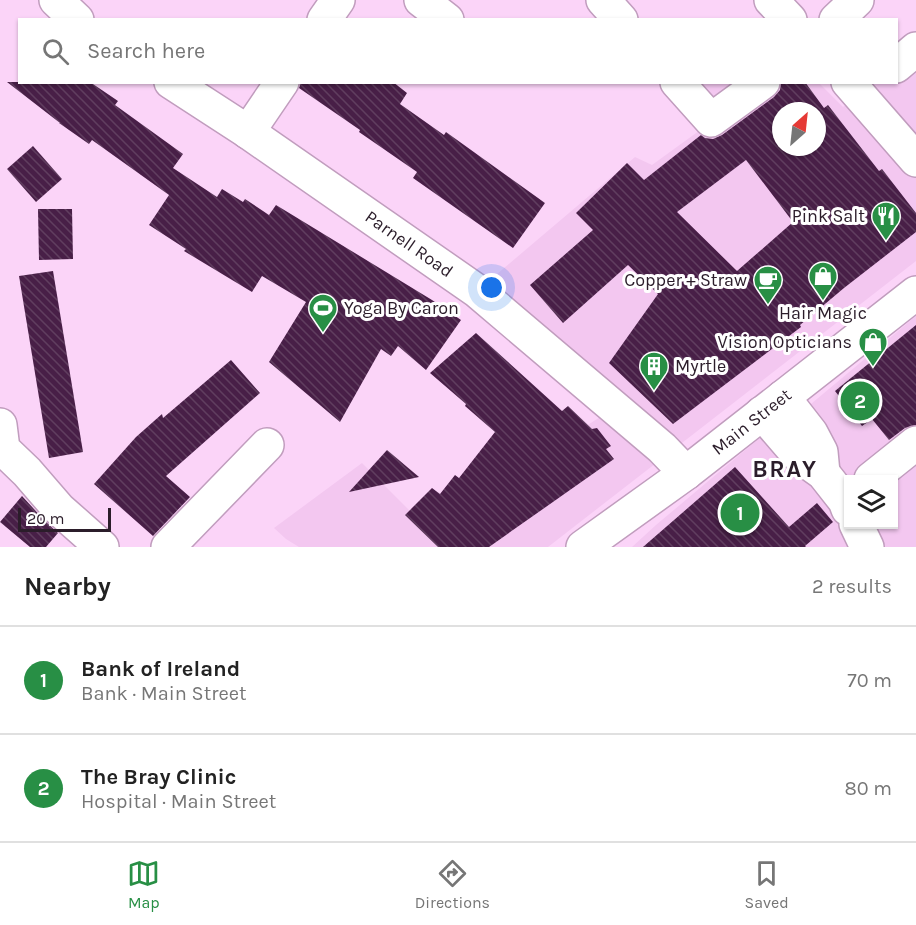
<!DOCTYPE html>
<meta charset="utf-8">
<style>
:root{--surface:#fff;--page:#f6f6f6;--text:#222;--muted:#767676;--line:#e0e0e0;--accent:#288f45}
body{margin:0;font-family:Karla,sans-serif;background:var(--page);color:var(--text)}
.controls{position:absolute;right:18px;bottom:18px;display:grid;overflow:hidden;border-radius:0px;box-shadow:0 2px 4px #0004}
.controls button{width:54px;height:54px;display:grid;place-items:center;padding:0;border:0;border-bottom:2px solid var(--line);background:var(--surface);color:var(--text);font:30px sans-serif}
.compass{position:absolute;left:772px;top:102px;width:54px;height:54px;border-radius:50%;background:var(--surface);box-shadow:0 2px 4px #0004;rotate:27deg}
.scale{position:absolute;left:18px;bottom:15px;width:93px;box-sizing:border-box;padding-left:6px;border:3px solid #2b1d2a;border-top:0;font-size:16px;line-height:21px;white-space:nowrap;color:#2b1d2a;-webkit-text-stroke:4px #fff;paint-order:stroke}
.you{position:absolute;left:492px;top:288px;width:21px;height:21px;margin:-15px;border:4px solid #fff;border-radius:50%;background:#1a73e8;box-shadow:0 0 0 9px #1a73e833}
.badge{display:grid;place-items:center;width:39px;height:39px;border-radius:50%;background:var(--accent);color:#fff;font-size:20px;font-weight:700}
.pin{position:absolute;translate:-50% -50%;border:3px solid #fff;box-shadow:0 2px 6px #0006}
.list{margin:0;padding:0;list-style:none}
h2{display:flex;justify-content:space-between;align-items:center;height:78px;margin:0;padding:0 24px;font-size:26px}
h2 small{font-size:20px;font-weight:400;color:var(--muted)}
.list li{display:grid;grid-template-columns:39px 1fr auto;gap:18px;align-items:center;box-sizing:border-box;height:108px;padding:0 24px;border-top:2px solid var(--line)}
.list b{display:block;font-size:22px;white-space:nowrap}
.list p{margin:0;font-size:20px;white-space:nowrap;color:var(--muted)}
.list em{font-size:20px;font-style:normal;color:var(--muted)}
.icon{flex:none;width:33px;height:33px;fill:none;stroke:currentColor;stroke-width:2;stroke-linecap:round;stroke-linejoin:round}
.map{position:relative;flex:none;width:916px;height:547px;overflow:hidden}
.search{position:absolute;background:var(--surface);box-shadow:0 2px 4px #0004;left:18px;right:18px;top:18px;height:66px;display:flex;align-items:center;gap:15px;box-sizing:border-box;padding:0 21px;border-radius:0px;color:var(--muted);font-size:22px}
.sheet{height:294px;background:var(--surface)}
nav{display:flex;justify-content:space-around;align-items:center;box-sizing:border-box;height:84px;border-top:2px solid var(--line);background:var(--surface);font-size:16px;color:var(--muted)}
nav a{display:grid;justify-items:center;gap:3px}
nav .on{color:var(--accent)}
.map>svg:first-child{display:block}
.built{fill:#f3c7f0;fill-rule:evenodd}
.building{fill:url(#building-back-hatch);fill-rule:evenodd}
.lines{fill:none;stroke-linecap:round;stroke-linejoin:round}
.minor-casing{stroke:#c19dbe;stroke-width:36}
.major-casing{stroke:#c19dbe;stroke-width:36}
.minor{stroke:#fff;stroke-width:33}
.major{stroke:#fff;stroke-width:33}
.labels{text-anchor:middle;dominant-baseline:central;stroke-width:6;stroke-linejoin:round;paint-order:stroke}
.poi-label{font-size:18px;fill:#2b1d2a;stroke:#fff;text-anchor:end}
.street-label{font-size:18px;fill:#2b1d2a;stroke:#fff}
.district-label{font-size:24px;font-weight:bold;letter-spacing:1.5px;fill:#2b1d2a;stroke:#fff}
</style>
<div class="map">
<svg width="916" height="547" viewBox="0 0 916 547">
<defs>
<pattern id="building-back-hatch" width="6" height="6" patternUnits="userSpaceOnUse" patternTransform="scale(1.5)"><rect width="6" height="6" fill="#481f47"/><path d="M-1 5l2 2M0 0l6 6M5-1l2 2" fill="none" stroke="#603e5f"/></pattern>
</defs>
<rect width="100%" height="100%" fill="#fbd4f8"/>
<g class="built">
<path d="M916,41V261L548,547H299L286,539L274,528L362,463L427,528L608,412L477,291L635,157L652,165L714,120L678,83H819L843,107L871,83L896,82L897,59ZM781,111H817V147H781Z"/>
<path d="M916,316V547H632L656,525L762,436L805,409ZM848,479H894V524H848Z"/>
</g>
<g class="building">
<path d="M7,82H90L118,101L115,105L183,154L173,168L217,197L222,189L243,202L245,199L269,215L276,205L432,300L461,320L426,370L398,346L391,356L381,349L340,422L269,362L306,302L262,276L252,292L184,251L186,249L149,225L169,195L92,140L89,144L59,123H60Z"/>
<path d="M301,82H393L407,93L400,104L444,135L446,132L545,203L513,248L413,178L417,172L359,132L360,130L299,88Z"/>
<path d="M781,82H805L824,108L828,105L879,171L882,169L916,213V232L844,288L800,325L801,327L673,424L609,363L658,294L628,265L563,323L530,285L593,230L576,213L627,163L644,180L701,135L705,138L713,139L722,135L774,97L780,90ZM781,111H817V147H781ZM746,160L793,222L737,271L677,212Z"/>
<path d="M33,146L62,179L36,202L7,169Z"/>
<path d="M38,209H72L73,259L39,260Z"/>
<path d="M53,271L83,452L49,458L19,276Z"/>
<path d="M916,325V425L905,428L889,440L872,419L862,426L835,391Z"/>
<path d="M476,333L562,411L568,406L592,429L597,428L611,446L606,449L614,459L489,547H438L405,515L432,488L440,494L455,475L459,478L495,432L465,406L466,404L430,373Z"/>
<path d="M231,360L260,393L166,476L190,497L153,536L94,484L136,437L162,414L163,418Z"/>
<path d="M387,450L419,477L349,492Z"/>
<path d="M735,467L789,527L817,503L833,522L805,546L806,547H643Z"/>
<path d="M22,496L45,521L58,533L46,547H30L0,522Z"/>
</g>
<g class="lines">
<g class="minor-casing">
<g id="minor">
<path d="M56,0L77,20"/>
<path d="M421,0L447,20"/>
<path d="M603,0L621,20"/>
<path d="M771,0L790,20"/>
<path d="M324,20L338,0"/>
<path d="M836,20L857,0"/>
<path d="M896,66L916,49"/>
<path id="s1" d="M171,82L248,132L477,291L662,448L686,473"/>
<path d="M677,82L711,120L763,82"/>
<path d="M848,82L916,160"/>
<path d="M248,132L282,82"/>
<path d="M783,397L811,433L821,452L823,473"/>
<path d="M762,413L799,456L823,473L845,501L848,509"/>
<path d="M0,425L3,449L27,472L59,509L102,547"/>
<path d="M871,479L916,443"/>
<path d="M856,524L867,547"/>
<path d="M168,547L267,445"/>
</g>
</g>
<g class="major-casing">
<g id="major">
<path id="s2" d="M583,547L686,473L916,293"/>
</g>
</g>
<use href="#minor" class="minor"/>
<use href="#major" class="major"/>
</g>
<defs>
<g id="restaurant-pin" transform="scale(1.5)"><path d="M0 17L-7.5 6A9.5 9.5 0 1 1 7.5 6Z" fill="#288f45" stroke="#fff"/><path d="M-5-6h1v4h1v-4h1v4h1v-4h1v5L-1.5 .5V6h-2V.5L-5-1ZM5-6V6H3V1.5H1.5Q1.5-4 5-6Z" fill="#fff"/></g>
<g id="shop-pin" transform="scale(1.5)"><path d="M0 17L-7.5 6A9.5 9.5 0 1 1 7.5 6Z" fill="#288f45" stroke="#fff"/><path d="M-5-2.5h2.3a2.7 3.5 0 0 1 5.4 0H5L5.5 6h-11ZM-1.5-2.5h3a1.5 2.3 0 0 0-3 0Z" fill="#fff"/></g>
<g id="cafe-pin" transform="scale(1.5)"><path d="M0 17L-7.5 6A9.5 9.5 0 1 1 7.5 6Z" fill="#288f45" stroke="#fff"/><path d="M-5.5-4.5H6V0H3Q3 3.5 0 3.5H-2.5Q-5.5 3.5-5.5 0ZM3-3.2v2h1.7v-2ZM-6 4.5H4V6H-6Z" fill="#fff"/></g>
<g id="stadium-pin" transform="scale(1.5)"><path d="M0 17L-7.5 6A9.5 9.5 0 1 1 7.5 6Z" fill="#288f45" stroke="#fff"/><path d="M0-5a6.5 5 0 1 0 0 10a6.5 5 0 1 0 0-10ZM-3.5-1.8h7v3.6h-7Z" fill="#fff"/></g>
<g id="building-pin" transform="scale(1.5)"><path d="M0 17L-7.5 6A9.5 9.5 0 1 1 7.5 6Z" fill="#288f45" stroke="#fff"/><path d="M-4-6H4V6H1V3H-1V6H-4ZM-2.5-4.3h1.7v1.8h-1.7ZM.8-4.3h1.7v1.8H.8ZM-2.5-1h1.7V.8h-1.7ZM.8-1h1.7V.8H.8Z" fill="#fff"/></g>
</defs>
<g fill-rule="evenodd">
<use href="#restaurant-pin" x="886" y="216"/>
<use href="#shop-pin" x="823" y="276"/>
<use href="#cafe-pin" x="768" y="280"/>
<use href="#stadium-pin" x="323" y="308"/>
<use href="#shop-pin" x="873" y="342"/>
<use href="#building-pin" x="654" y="366"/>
</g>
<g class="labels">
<g class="poi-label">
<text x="865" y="216">Pink Salt</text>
<text x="747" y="280">Copper + Straw</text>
<text x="344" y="308" text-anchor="start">Yoga By Caron</text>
<text x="823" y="313" text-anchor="middle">Hair Magic</text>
<text x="852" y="342">Vision Opticians</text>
<text x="675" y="366" text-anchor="start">Myrtle</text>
</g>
<g class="street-label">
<text stroke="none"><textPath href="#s1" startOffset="288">Parnell Road</textPath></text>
<text stroke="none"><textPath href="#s2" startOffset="210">Main Street</textPath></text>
</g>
<g class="district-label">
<text x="785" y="469">BRAY</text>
</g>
</g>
</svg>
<div class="controls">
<button><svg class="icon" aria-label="layers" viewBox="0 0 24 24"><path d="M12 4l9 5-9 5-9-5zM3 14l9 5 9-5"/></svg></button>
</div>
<svg class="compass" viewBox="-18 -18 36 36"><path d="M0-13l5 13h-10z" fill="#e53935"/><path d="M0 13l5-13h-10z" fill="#767676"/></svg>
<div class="scale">20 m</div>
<div class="you"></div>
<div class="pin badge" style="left:740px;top:513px">1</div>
<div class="pin badge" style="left:860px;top:401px">2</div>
<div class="search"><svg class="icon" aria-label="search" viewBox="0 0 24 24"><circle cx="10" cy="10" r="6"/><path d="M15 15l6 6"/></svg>Search here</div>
</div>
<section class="sheet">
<h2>Nearby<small>2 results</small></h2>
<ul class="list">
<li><span class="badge">1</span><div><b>Bank of Ireland</b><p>Bank · Main Street</p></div><em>70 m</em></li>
<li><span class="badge">2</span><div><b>The Bray Clinic</b><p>Hospital · Main Street</p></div><em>80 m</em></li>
</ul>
</section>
<nav>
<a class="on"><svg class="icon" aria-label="map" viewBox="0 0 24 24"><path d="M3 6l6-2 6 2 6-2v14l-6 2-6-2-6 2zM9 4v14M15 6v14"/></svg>Map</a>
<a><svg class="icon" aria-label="directions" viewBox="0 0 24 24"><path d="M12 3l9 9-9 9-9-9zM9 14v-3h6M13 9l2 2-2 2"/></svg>Directions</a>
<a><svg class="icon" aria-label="saved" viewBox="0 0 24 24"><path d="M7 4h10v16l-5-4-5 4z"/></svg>Saved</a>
</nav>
